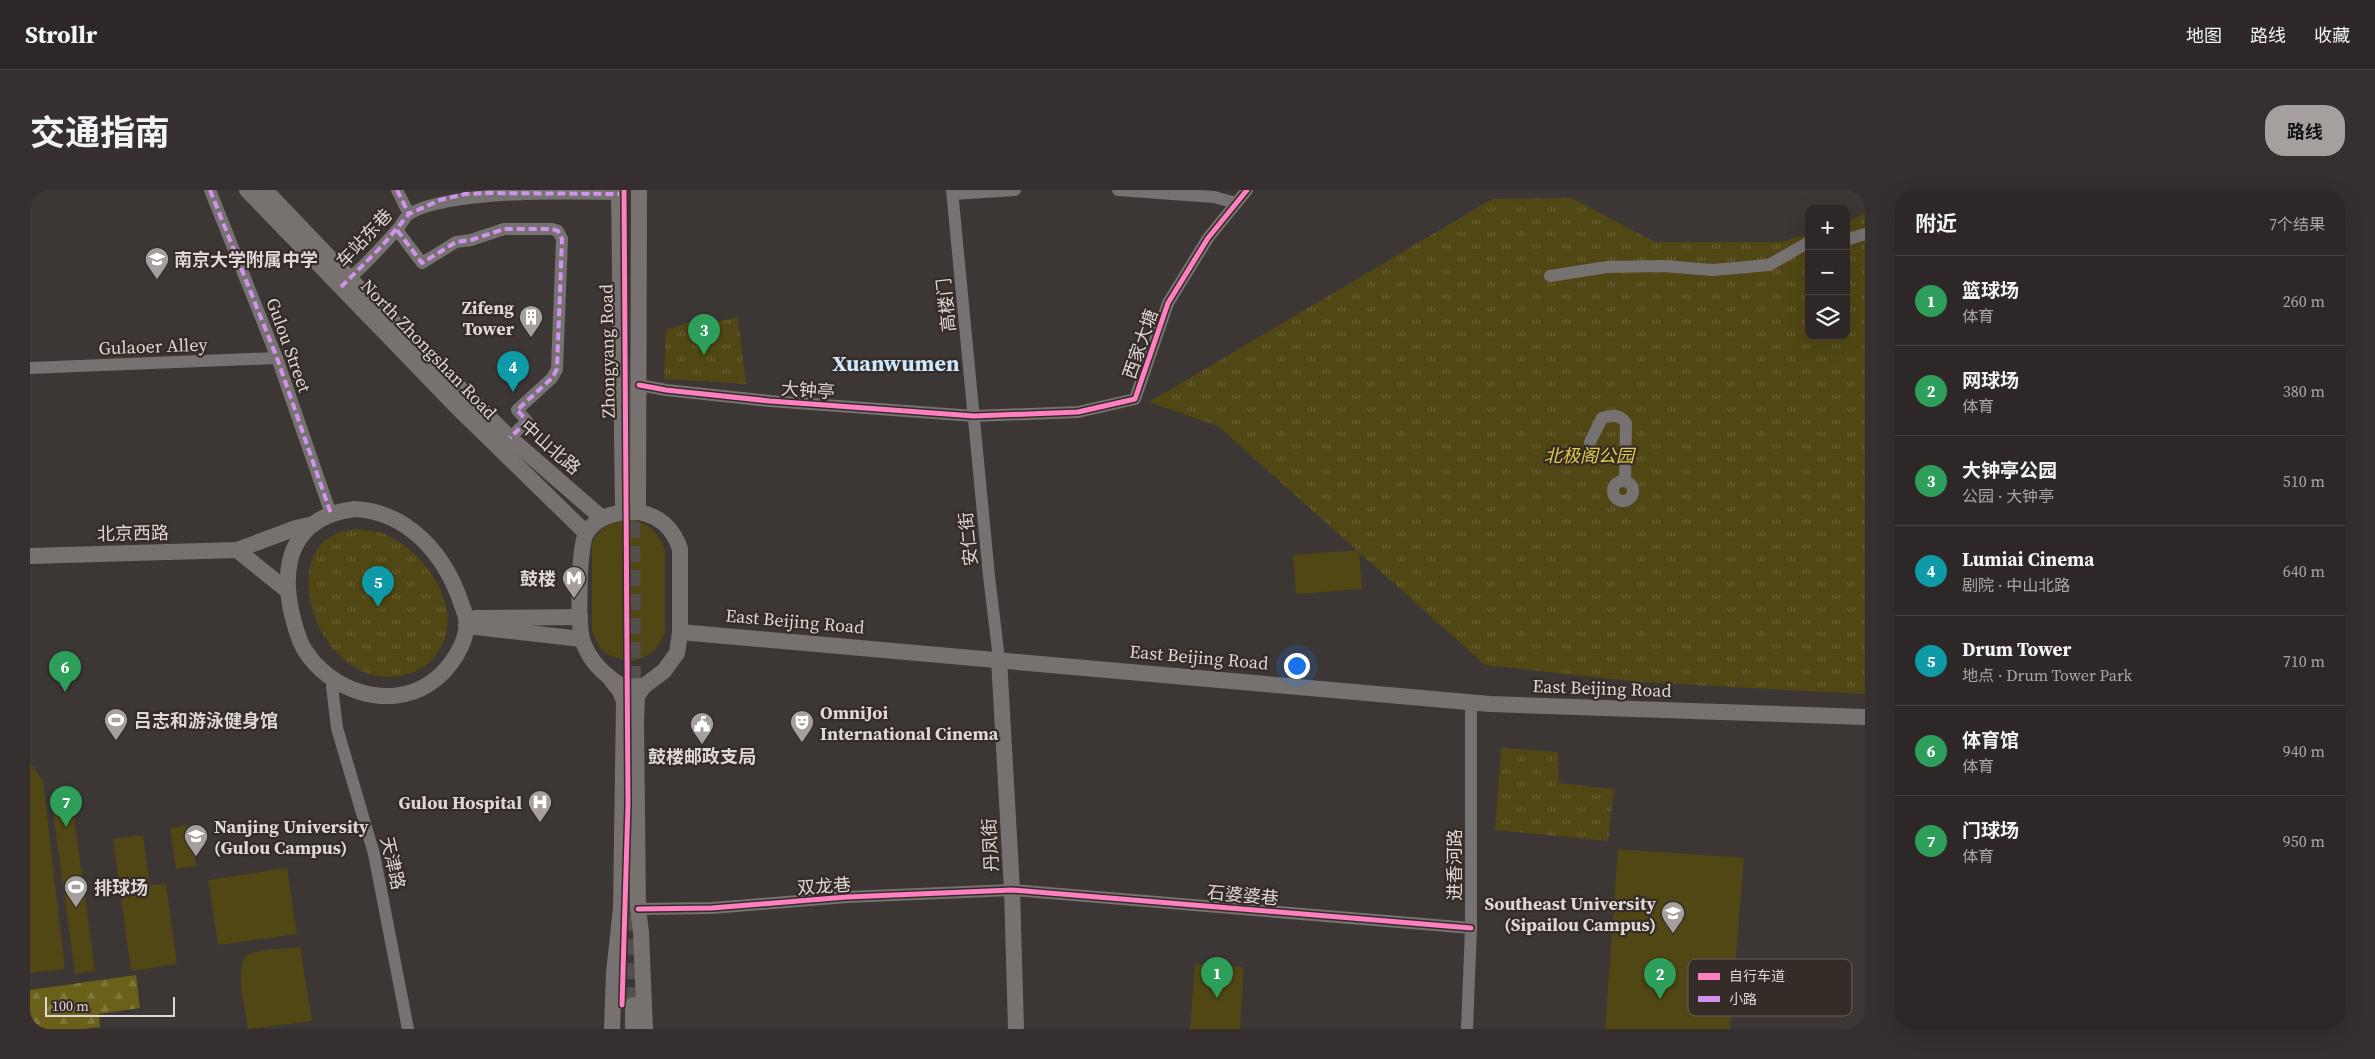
<!DOCTYPE html>
<html lang="zh">
<meta charset="utf-8">
<style>
:root{--surface:#2d2827;--page:#35302f;--text:#f1f3f6;--muted:#a7a6a7;--line:#484444;--accent:#a59f9d}
body{margin:0;font-family:"Source Serif 4","Noto Sans SC",serif;background:var(--page);color:var(--text)}
.controls{position:absolute;right:15px;top:15px;display:grid;overflow:hidden;border-radius:10px;box-shadow:0 5px 20px #0002}
.controls button{width:45px;height:45px;display:grid;place-items:center;padding:0;border:0;border-bottom:1px solid var(--line);background:var(--surface);color:var(--text);font:25px sans-serif}
.scale{position:absolute;left:15px;bottom:12px;width:130px;box-sizing:border-box;padding-left:5px;border:2px solid #ded7d5;border-top:0;font-size:14px;line-height:18px;white-space:nowrap;color:#ded7d5;-webkit-text-stroke:4px #352b27;paint-order:stroke}
.you{position:absolute;left:1266px;top:475px;width:18px;height:18px;margin:-12px;border:4px solid #fff;border-radius:50%;background:#1a73e8;box-shadow:0 0 0 8px #1a73e833}
.badge{display:grid;place-items:center;width:32px;height:32px;border-radius:50%;background:var(--accent);color:#fff;font-size:16px;font-weight:700}
.pin{position:absolute;translate:-50% -41px;filter:drop-shadow(0 1px 2px #0008)}
.pin::after{content:'';position:absolute;top:26px;width:18px;height:15px;background:inherit;clip-path:polygon(0 0,100% 0,50% 100%)}
.list{margin:0;padding:0;list-style:none}
h2{display:flex;justify-content:space-between;align-items:center;height:65px;margin:0;padding:0 20px;font-size:21px}
h2 small{font-size:16px;font-weight:400;color:var(--muted)}
.list li{display:grid;grid-template-columns:32px 1fr auto;gap:15px;align-items:center;box-sizing:border-box;height:90px;padding:0 20px;border-top:1px solid var(--line)}
.list b{display:block;font-size:19px;white-space:nowrap}
.list p{margin:0;font-size:16px;white-space:nowrap;color:var(--muted)}
.list em{font-size:16px;font-style:normal;color:var(--muted)}
.icon{flex:none;width:28px;height:28px;fill:none;stroke:currentColor;stroke-width:2;stroke-linecap:round;stroke-linejoin:round}
.map{position:relative;flex:none;width:1835px;height:839px;overflow:hidden;border-radius:20px}
header{display:flex;align-items:center;gap:30px;box-sizing:border-box;height:70px;padding:0 25px;background:var(--surface);border-bottom:1px solid var(--line)}
header strong{font-size:24px}
nav{display:flex;gap:28px;margin-inline-start:auto;font-size:18px}
.intro{display:flex;align-items:center;justify-content:space-between;box-sizing:border-box;height:120px;padding:0 30px}
h1{margin:0;font-size:35px}
.button{padding:12px 22px;border-radius:20px;background:var(--accent);color:#111;font-size:18px;font-weight:700}
main{display:flex;gap:30px;padding:0 30px}
aside{flex:1;background:var(--surface);border-radius:20px;box-shadow:0 5px 20px #0002}
.map>svg:first-child{display:block}
.green{fill:#504714}
.forest{fill:url(#forest-firs)}
.park{fill:url(#park-tufts)}
.lines{fill:none;stroke-linecap:round;stroke-linejoin:round}
.major-tunnel{stroke:#544e4c;stroke-width:16;stroke-dasharray:16 8;stroke-linecap:butt}
.minor{stroke:#757271;stroke-width:12}
.major{stroke:#777270;stroke-width:16}
.quiet{stroke:#d193ec;stroke-width:4;stroke-dasharray:8 4;stroke-linecap:butt}
.cycleway-casing{stroke:#352b27;stroke-width:8}
.cycleway{stroke:#ff80c0;stroke-width:5}
.labels{text-anchor:middle;dominant-baseline:central;stroke-width:4.5;stroke-linejoin:round;paint-order:stroke}
.street-label{font-size:18px;fill:#ded7d5;stroke:#352b27}
.poi-label{font-size:18px;font-weight:bold;fill:#ded7d5;stroke:#352b27;text-anchor:start}
.park-label{font-size:18px;font-style:italic;fill:#e1cc45;stroke:#352b27}
.district-label{font-size:22px;font-weight:bold;fill:#cde8fc;stroke:#352b27}
.key{fill:#352b27;stroke:#685f5b;stroke-width:1}
.key-label{font-size:14px;fill:#ded7d5}
</style>
<header>
<strong>Strollr</strong>
<nav><a>地图</a><a>路线</a><a>收藏</a></nav>
</header>
<div class="intro"><h1>交通指南</h1><a class="button">路线</a></div>
<main>
<div class="map">
<svg width="1835" height="839" viewBox="0 0 1835 839">
<defs>
<pattern id="forest-firs" width="22" height="20" patternUnits="userSpaceOnUse" patternTransform="scale(1.25)"><rect width="22" height="20" fill="#6a6019"/><path d="M5 1l3.5 6h-7zM16 11l3.5 6h-7z" fill="#7f763a"/></pattern>
<pattern id="park-tufts" width="24" height="20" patternUnits="userSpaceOnUse" patternTransform="scale(1.25)"><rect width="24" height="20" fill="#504714"/><path d="M3 7l-1-3M5 7V3M7 7l1-3M15 17l-1-3M17 17v-4M19 17l1-3" fill="none" stroke="#696135"/></pattern>
</defs>
<rect width="100%" height="100%" fill="#3c3634"/>
<g class="green">
<path d="M600,329C619,334 629,342 635,361V443L626,459L620,464L605,471L600,472L576,464L570,458L562,442V354C569,337 582,331 600,329Z"/>
<path d="M1329,360L1332,399L1266,404L1263,365Z"/>
<path d="M0,572L13,591L35,779L0,783Z"/>
<path d="M43,619L65,781L45,784L23,621Z"/>
<path d="M160,635L166,676L146,679L140,638Z"/>
<path d="M113,645L120,695L136,694L147,774L101,781L83,649Z"/>
<path d="M1588,659L1714,668L1700,839H1575Z"/>
<path d="M257,678L267,744L188,755L178,690Z"/>
<path d="M270,757L282,831L218,839C216,823 202,773 219,764C229,759 257,759 270,757Z"/>
<path d="M1165,774L1214,777L1210,839H1160Z"/>
</g>
<path class="forest" d="M106,785L110,818L69,824L70,837L54,839H0V800Z"/>
<g class="park">
<path d="M1542,8L1625,52H1750L1779,44V146H1816V33L1835,23V504L1609,492L1455,475L1188,236L1119,212L1462,9Z"/>
<path d="M708,127L716,194L634,189L636,140L659,132L678,134Z"/>
<path d="M328,339C339,341 351,341 361,347C399,367 436,422 408,462C400,474 391,480 378,484C288,511 233,343 328,339Z"/>
<path d="M1471,558L1528,562L1529,593L1584,599L1578,651L1465,640Z"/>
</g>
<g class="lines">
<g class="major-tunnel">
<path d="M602,308L603,511"/>
<path d="M603,725V815"/>
</g>
<g class="minor">
<path d="M180,0L247,168L301,324"/>
<path d="M367,0L379,24"/>
<path d="M922,0L959,386L969,469"/>
<path d="M1088,0L1184,7L1206,13"/>
<path d="M923,4L985,0"/>
<path d="M367,40L392,73L426,52L441,50L474,39H522L528,41L532,49L527,179L522,188L487,220L497,231L480,248"/>
<path d="M1816,50L1835,44"/>
<path d="M1520,86L1577,77L1633,76L1683,80L1739,75L1779,52"/>
<path d="M314,93C332,78 349,60 365,42C370,37 374,28 379,24C421,0 536,3 589,4"/>
<path d="M0,178L247,168"/>
<path d="M609,195L636,200L740,211L944,226L1048,222L1105,209L1138,113L1178,48L1217,0"/>
<path d="M1560,252L1572,228C1582,225 1589,224 1596,233L1595,291"/>
<circle cx="1593" cy="301" r="10"/>
<path d="M306,489L302,496L307,538L344,664L378,839"/>
<path d="M608,719L682,718L817,707L982,700L1441,738"/>
<path d="M1437,839L1441,738V512"/>
</g>
<g class="major">
<path d="M217,0L426,216L556,343"/>
<path d="M235,0L320,89L480,248L572,328"/>
<path d="M589,0L593,322"/>
<path d="M325,319C378,322 414,364 430,410C432,416 435,422 436,428C440,452 418,482 399,494C357,521 299,500 274,459C267,447 264,433 261,420C250,367 267,326 325,319Z"/>
<path d="M608,322C630,326 643,338 650,359V442L647,463L634,481L614,496L593,497C579,488 566,478 558,463C556,459 553,453 552,449C548,433 548,354 557,342C569,324 588,322 608,322Z"/>
<path d="M608,322L609,0"/>
<path d="M207,360L258,401"/>
<path d="M0,366L207,360L266,338L284,334"/>
<path d="M445,428L550,427"/>
<path d="M436,436L552,449"/>
<path d="M650,442L1460,514L1835,527"/>
<path d="M969,469L982,700L986,839"/>
<path d="M582,491L590,501L594,511L591,718L584,783L582,839"/>
<path d="M614,496L607,506L606,531L608,719L611,742L615,839"/>
<path d="M603,839V815"/>
</g>
<g class="quiet">
<path d="M180,0L247,168L301,324"/>
<path d="M367,0L379,24"/>
<path d="M367,40L392,73L426,52L441,50L474,39H522L528,41L532,49L527,179L522,188L487,220L497,231L480,248"/>
<path d="M311,97L351,57L379,24L410,10L435,4L458,3L589,4"/>
</g>
<g class="cycleway-casing">
<g id="cycleway">
<path d="M609,195L636,200L740,211L944,226L1048,222L1105,209L1138,113L1178,48L1217,0"/>
<path d="M608,719L682,718L817,707L982,700L1441,738"/>
<path d="M592,815L598,614L594,0"/>
</g>
</g>
<use href="#cycleway" class="cycleway"/>
</g>
<defs>
<g id="school-pin" transform="scale(1.25)"><path d="M0 17L-7.5 6A9.5 9.5 0 1 1 7.5 6Z" fill="#a59f9d" stroke="#352b27"/><path d="M0-5L7-2L0 1L-7-2ZM-4 1L0 2.5L4 1V4Q0 6-4 4Z" fill="#fff"/></g>
<g id="building-pin" transform="scale(1.25)"><path d="M0 17L-7.5 6A9.5 9.5 0 1 1 7.5 6Z" fill="#a59f9d" stroke="#352b27"/><path d="M-4-6H4V6H1V3H-1V6H-4ZM-2.5-4.3h1.7v1.8h-1.7ZM.8-4.3h1.7v1.8H.8ZM-2.5-1h1.7V.8h-1.7ZM.8-1h1.7V.8H.8Z" fill="#fff"/></g>
<g id="metro-pin" transform="scale(1.25)"><path d="M0 17L-7.5 6A9.5 9.5 0 1 1 7.5 6Z" fill="#a59f9d" stroke="#352b27"/><path d="M-5.5 5V-5H-3L0 0L3-5H5.5V5H3V-.5L0 4L-3-.5V5Z" fill="#fff"/></g>
<g id="stadium-pin" transform="scale(1.25)"><path d="M0 17L-7.5 6A9.5 9.5 0 1 1 7.5 6Z" fill="#a59f9d" stroke="#352b27"/><path d="M0-5a6.5 5 0 1 0 0 10a6.5 5 0 1 0 0-10ZM-3.5-1.8h7v3.6h-7Z" fill="#fff"/></g>
<g id="theatre-pin" transform="scale(1.25)"><path d="M0 17L-7.5 6A9.5 9.5 0 1 1 7.5 6Z" fill="#a59f9d" stroke="#352b27"/><path d="M-5-5.5Q0-4 5-5.5V0Q5 5 0 6Q-5 5-5 0ZM-3.3-2.5H-1v1.5H-3.3ZM1-2.5H3.3v1.5H1ZM-2.8 1Q0 5.5 2.8 1Z" fill="#fff"/></g>
<g id="civic-pin" transform="scale(1.25)"><path d="M0 17L-7.5 6A9.5 9.5 0 1 1 7.5 6Z" fill="#a59f9d" stroke="#352b27"/><path d="M-.6-6.5H3V-4.5H.6V-3L4-1V1h2V6H-6V1h2V-1L-.6-3ZM-1.2 2.5V6h2.4V2.5Z" fill="#fff"/></g>
<g id="hospital-pin" transform="scale(1.25)"><path d="M0 17L-7.5 6A9.5 9.5 0 1 1 7.5 6Z" fill="#a59f9d" stroke="#352b27"/><path d="M-5-5h3v3.5h4V-5h3V5h-3V1.5h-4V5h-3Z" fill="#fff"/></g>
<g id="university-pin" transform="scale(1.25)"><path d="M0 17L-7.5 6A9.5 9.5 0 1 1 7.5 6Z" fill="#a59f9d" stroke="#352b27"/><path d="M0-5L7-2L0 1L-7-2ZM-4 1L0 2.5L4 1V4Q0 6-4 4Z" fill="#fff"/></g>
</defs>
<g fill-rule="evenodd">
<use href="#school-pin" x="127" y="69"/>
<use href="#building-pin" x="501" y="127"/>
<use href="#metro-pin" x="544" y="388"/>
<use href="#stadium-pin" x="86" y="530"/>
<use href="#theatre-pin" x="772" y="532"/>
<use href="#civic-pin" x="672" y="534"/>
<use href="#hospital-pin" x="510" y="612"/>
<use href="#university-pin" x="166" y="646"/>
<use href="#stadium-pin" x="46" y="697"/>
<use href="#university-pin" x="1643" y="723"/>
</g>
<g class="labels">
<g class="street-label">
<text transform="translate(334 48) rotate(-47)">车站东巷</text>
<text transform="translate(916 115) rotate(-96)">高楼门</text>
<text transform="translate(1110 154) rotate(-71)">西家大塘</text>
<text transform="translate(259 155) rotate(70)">Gulou Street</text>
<text transform="translate(123 156) rotate(-2)">Gulaoer Alley</text>
<text transform="translate(399 159) rotate(46)">North Zhongshan Road</text>
<text transform="translate(577 161) rotate(-91)">Zhongyang Road</text>
<text transform="translate(778 200) rotate(4)">大钟亭</text>
<text transform="translate(521 257) rotate(41)">中山北路</text>
<text transform="translate(103 343) rotate(-1)">北京西路</text>
<text transform="translate(938 349) rotate(-96)">安仁街</text>
<text transform="translate(765 431) rotate(5)">East Beijing Road</text>
<text transform="translate(1169 467) rotate(5)">East Beijing Road</text>
<text transform="translate(1572 498) rotate(2)">East Beijing Road</text>
<text transform="translate(960 655) rotate(-93)">丹凤街</text>
<text transform="translate(363 673) rotate(77)">天津路</text>
<text transform="translate(1424 675) rotate(-90)">进香河路</text>
<text transform="translate(794 696) rotate(-4)">双龙巷</text>
<text transform="translate(1213 705) rotate(5)">石婆婆巷</text>
</g>
<g class="poi-label">
<text x="144" y="69">南京大学附属中学</text>
<text x="484" y="117" text-anchor="end">Zifeng<tspan x="484" dy="21">Tower</tspan></text>
<text x="526" y="388" text-anchor="end">鼓楼</text>
<text x="790" y="522">OmniJoi<tspan x="790" dy="21">International Cinema</tspan></text>
<text x="104" y="530">吕志和游泳健身馆</text>
<text x="672" y="566" text-anchor="middle">鼓楼邮政支局</text>
<text x="492" y="612" text-anchor="end">Gulou Hospital</text>
<text x="184" y="636">Nanjing University<tspan x="184" dy="21">(Gulou Campus)</tspan></text>
<text x="64" y="697">排球场</text>
<text x="1626" y="713" text-anchor="end">Southeast University<tspan x="1626" dy="21">(Sipailou Campus)</tspan></text>
</g>
<g class="park-label">
<text x="1559" y="265">北极阁公园</text>
</g>
<g class="district-label">
<text x="866" y="173">Xuanwumen</text>
</g>
</g>
<rect x="1658" y="769" width="164" height="57" rx="8" class="key"/>
<rect x="1668" y="783" width="22" height="7" fill="#ff80c0"/>
<rect x="1668" y="806" width="22" height="6" fill="#d193ec"/>
<g class="key-label">
<text x="1699" y="791">自行车道</text>
<text x="1699" y="814">小路</text>
</g>
</svg>
<div class="controls">
<button>+</button>
<button>−</button>
<button><svg class="icon" aria-label="layers" viewBox="0 0 24 24"><path d="M12 4l9 5-9 5-9-5zM3 14l9 5 9-5"/></svg></button>
</div>
<div class="scale">100 m</div>
<div class="you"></div>
<div class="pin badge" style="left:1187px;top:808px;background:#2e9e5b">1</div>
<div class="pin badge" style="left:1630px;top:809px;background:#2e9e5b">2</div>
<div class="pin badge" style="left:674px;top:165px;background:#2e9e5b">3</div>
<div class="pin badge" style="left:483px;top:202px;background:#0f9aa8">4</div>
<div class="pin badge" style="left:348px;top:417px;background:#0f9aa8">5</div>
<div class="pin badge" style="left:35px;top:502px;background:#2e9e5b">6</div>
<div class="pin badge" style="left:36px;top:637px;background:#2e9e5b">7</div>
</div>
<aside>
<h2>附近<small>7个结果</small></h2>
<ul class="list">
<li><span class="badge" style="background:#2e9e5b">1</span><div><b>篮球场</b><p>体育</p></div><em>260 m</em></li>
<li><span class="badge" style="background:#2e9e5b">2</span><div><b>网球场</b><p>体育</p></div><em>380 m</em></li>
<li><span class="badge" style="background:#2e9e5b">3</span><div><b>大钟亭公园</b><p>公园 · 大钟亭</p></div><em>510 m</em></li>
<li><span class="badge" style="background:#0f9aa8">4</span><div><b>Lumiai Cinema</b><p>剧院 · 中山北路</p></div><em>640 m</em></li>
<li><span class="badge" style="background:#0f9aa8">5</span><div><b>Drum Tower</b><p>地点 · Drum Tower Park</p></div><em>710 m</em></li>
<li><span class="badge" style="background:#2e9e5b">6</span><div><b>体育馆</b><p>体育</p></div><em>940 m</em></li>
<li><span class="badge" style="background:#2e9e5b">7</span><div><b>门球场</b><p>体育</p></div><em>950 m</em></li>
</ul>
</aside>
</main>
